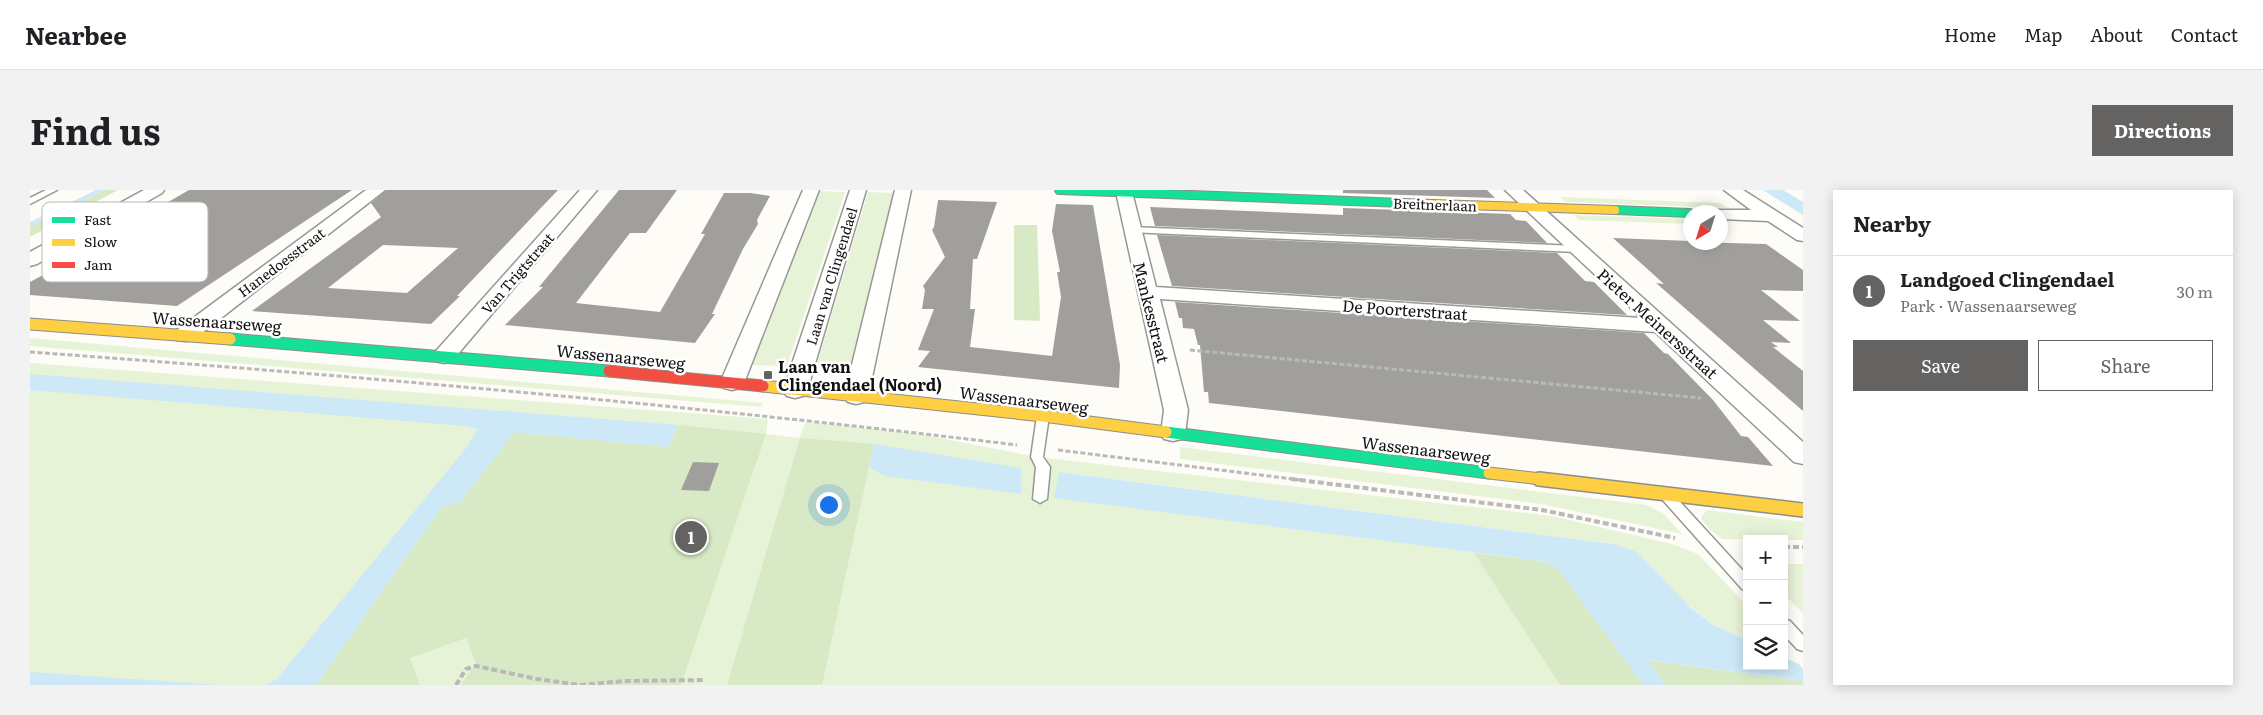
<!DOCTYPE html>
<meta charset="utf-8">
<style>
:root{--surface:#fff;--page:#f2f2f2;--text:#202124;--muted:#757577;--line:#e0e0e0;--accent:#646362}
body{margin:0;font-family:Literata,serif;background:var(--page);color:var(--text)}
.controls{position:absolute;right:15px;bottom:15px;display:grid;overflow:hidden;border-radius:0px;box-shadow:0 2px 12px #0003}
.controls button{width:45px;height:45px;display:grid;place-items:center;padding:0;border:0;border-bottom:1px solid var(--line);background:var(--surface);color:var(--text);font:25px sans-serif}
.compass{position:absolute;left:1653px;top:15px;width:45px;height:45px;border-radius:50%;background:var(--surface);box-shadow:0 2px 12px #0003;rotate:218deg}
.you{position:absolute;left:798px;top:314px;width:18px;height:18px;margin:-12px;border:4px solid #fff;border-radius:50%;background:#1a73e8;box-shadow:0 0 0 8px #1a73e833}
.badge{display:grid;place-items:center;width:32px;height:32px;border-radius:50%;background:var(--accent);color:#fff;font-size:16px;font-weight:700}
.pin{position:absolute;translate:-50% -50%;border:2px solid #fff;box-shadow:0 1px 5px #0006}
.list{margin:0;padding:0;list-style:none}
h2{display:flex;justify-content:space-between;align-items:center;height:65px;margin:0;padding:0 20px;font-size:21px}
h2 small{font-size:16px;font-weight:400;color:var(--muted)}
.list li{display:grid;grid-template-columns:32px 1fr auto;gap:15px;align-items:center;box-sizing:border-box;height:70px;padding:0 20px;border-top:1px solid var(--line)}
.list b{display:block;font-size:19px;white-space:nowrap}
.list p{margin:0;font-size:16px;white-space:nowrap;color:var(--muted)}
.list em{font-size:16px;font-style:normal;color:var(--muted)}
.actions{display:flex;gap:10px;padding:15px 20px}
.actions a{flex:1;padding:11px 0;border:1px solid var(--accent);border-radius:0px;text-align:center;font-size:18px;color:var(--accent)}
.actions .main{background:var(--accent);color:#fff}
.icon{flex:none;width:28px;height:28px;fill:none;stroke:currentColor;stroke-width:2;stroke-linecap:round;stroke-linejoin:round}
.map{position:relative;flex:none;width:1773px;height:495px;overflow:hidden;border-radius:0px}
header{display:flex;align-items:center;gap:30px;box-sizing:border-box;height:70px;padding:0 25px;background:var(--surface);border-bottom:1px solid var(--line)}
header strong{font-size:24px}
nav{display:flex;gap:28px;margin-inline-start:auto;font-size:18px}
.intro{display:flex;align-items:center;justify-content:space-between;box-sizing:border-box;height:120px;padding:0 30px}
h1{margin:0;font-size:35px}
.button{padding:12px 22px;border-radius:0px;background:var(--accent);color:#fff;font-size:18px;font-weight:700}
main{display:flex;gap:30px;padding:0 30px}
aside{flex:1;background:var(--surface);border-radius:0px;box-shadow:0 2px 12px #0003}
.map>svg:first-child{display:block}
.green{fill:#e7f3d7}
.forest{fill:#d8eac5}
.water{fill:#cde8f7}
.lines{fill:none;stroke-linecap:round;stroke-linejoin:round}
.canal{fill:#cde8f7;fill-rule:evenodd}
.building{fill:#a19f9c;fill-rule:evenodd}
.lane-casing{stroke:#979795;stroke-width:3}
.street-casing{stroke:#979795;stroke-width:3}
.fast-far1-casing{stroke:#8e8d8b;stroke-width:10}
.fast-casing{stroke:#8e8d8b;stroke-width:13}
.slow-far2-casing{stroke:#8e8d8b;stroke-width:10}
.slow-far1-casing{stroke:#8e8d8b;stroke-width:13}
.slow-casing{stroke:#8e8d8b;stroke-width:16}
.jam-casing{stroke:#8e8d8b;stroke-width:13}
.path-far1{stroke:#b9b9b8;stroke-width:3;stroke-dasharray:5 2.5;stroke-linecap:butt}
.path{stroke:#b9b9b8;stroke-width:4;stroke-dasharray:6 3;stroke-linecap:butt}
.lane{fill:#fffffe;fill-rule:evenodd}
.street{fill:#fffffe;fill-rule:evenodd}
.fast-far1{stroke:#16e098;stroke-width:8}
.fast{stroke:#16e098;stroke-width:11}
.slow-far2{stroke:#ffcf43;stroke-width:8}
.slow-far1{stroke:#ffcf43;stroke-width:11}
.slow{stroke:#ffcf43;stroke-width:13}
.jam{stroke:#f24e42;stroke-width:11}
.poi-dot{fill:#646362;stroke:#fff;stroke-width:2}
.labels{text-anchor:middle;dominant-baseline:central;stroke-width:5;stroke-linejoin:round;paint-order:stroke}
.far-street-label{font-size:14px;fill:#111;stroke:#fff}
.street-label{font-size:16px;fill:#111;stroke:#fff}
.poi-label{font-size:16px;font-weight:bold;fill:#111;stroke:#fff;text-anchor:start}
.key{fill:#fff;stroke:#b8b8b8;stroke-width:1}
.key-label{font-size:14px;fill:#111}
</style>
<header>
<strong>Nearbee</strong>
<nav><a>Home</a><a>Map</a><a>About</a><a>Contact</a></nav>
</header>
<div class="intro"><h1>Find us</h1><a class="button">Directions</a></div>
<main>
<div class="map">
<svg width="1773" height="495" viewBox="0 0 1773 495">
<rect width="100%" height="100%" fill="#fdfcf7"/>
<g class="green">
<path d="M786,1L815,2L757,176L719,175Z"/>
<path d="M838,2L868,3L827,180L786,178Z"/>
<path d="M1530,7L1690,13L1697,18L1536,12Z"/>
<path d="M1544,25L1660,29V34L1549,30Z"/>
<path d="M0,148L733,213L731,217L0,156Z"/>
<path d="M0,173L738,229L736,244L769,248L776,232L889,244L1007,267L1522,326L1642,354L1668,364L1717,416V450L1683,435L1583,354L1030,282L1025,307L1511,371L1529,379L1592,467L1636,495H0Z"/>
<path d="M1150,257L1617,315L1634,324L1652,344L1512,314L1150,269Z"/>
<path d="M1676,320L1773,332V350L1692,349L1678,338L1671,328Z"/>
<path d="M1754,374H1773V423L1754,404Z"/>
</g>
<g class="forest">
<path d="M75,0H88L0,47V36Z"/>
<path d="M984,35H1007L1010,131L984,130Z"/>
<path d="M649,235L736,244L651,495H431L446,473L436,448L380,468L390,495H286L462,246L472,241L638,257Z"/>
<path d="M770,248L844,254L792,495H697Z"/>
<path d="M1444,363L1511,371L1529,379L1613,495H1530Z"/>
<path d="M1617,470L1773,491V495H1636Z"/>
</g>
<g class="water">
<path d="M66,0H75L0,36V32Z"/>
<path d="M1733,0H1753L1773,12V25Z"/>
<path d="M0,184L649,235L638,257L472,241L462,246L286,495H235L247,489L437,257L447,239L434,236L0,200Z"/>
<path d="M844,254L991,278V304L855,286L839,277Z"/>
<path d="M1029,282L1583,354L1607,362L1660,417L1683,435L1717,450V476H1754V468L1769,474L1773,479V491L1618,470L1636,495H1613L1529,380L1512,371L1024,308Z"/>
<path d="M0,482L191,495H0Z"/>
</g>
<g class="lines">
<path class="canal" d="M477,220L488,223L493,230L430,313L418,316L406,313L400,305L406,297L466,223Z"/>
</g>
<g class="building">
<path d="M159,0H322L147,116L0,105V92L87,45H81Z"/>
<path d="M357,0H528L427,106H430L401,134L222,121L351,27L341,13ZM353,55L428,58L377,103L298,98Z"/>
<path d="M589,0H647L616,43H600L546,113L630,122L675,44H671L694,3H720L740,6L727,30L728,34L713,59L682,124H685L665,153L475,135L513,97H509Z"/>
<path d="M1313,0H1457L1465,8L1313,3Z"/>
<path d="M908,10L967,12L947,69H943L940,119H945L940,157L1022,166L1031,107L1027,82H1030L1022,41L1026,14L1063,15L1090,175L1089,198L888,177L900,161L888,160L904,119H892L895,100L893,96L915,67L902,40L904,37Z"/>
<path d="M1120,17L1313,25V18L1480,24L1486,30L1496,31L1517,53L1125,36Z"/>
<path d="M1127,45L1527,63L1555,91L1564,92L1597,125L1142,96Z"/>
<path d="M1583,48L1660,51V52L1736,54L1773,80V101L1731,100L1770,131L1733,130L1761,153L1741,152L1748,157H1743L1773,181V221L1626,93L1634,94Z"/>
<path d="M1145,112L1614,143L1634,163L1638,164L1683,210L1711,246L1718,247L1743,276L1179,213L1178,202H1174L1170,155H1168L1164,139L1153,138L1152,128H1149Z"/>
<path d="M663,272L689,273L679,301L651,300Z"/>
</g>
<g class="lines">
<g class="lane-casing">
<g id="lane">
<path d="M16,0H27L0,14V8Z"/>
<path d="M1102,37L1547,56L1552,59L1547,62L1099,42V38Z"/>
<path d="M1013,222L1019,226L1013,267L1020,277L1017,309L1010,313L1003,309L1006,277L1001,267L1007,226Z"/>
<path d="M1636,301L1641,302L1717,385V400L1712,399L1631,308L1629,305L1631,302Z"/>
<path d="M1754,429L1760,431L1773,445V461L1767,459L1754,445Z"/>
</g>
</g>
<g class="street-casing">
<g id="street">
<path d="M114,0H134L132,3L7,74L0,76V62Z"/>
<path d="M336,0H355L163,150L155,151L147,150L144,145L147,140Z"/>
<path d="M550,0H567L422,171L414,173L406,171L403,166L406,161Z"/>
<path d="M773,0H789L714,193L710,198L702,200L694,198L690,193Z"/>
<path d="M820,0H836L777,201L773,206L765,208L757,206L753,201Z"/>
<path d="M865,0H881L838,207L834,212L826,214L818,212L814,207Z"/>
<path d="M1087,0H1101L1102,2L1126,97L1611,128L1475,0H1493L1773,252V274L1764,272L1625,142L1130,109L1158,220L1155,244L1152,249L1143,251L1134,249L1131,244L1134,220L1086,2Z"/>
<path d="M1694,0H1713L1773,38V51L1767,50L1738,31L1690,29V22H1682L1684,20H1721Z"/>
</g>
</g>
<g class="fast-far1-casing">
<g id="fast-far1">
<path d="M1029,0L1373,13"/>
<path d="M1585,20L1660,23"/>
</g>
</g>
<g class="fast-casing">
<g id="fast">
<path d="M200,149L579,181"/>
<path d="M1136,242L1459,283"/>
</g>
</g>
<g class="slow-far2-casing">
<path id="slow-far2" d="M1373,13L1585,20"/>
</g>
<g class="slow-far1-casing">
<g id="slow-far1">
<path d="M0,134L200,149"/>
<path d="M733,196L1013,226L1136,242"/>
<path d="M1459,283L1520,290"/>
</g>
</g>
<g class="slow-casing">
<path id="slow" d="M1509,289L1773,320"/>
</g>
<g class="jam-casing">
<path id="jam" d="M579,181L733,196"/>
</g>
<g class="path-far1">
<path d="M1160,160L1671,208"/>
<path d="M0,162C330,186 659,215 987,255"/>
<path d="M1028,260L1271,290"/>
</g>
<g class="path">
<path d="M1261,289L1512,320L1645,348"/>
<path d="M1754,357H1773"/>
<path d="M426,495L436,479L446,476L507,489L550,495"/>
<path d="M550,495L594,491L674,490"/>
</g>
<use href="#lane" class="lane"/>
<use href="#street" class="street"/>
<use href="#fast-far1" class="fast-far1"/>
<use href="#fast" class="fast"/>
<use href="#slow-far2" class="slow-far2"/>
<use href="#slow-far1" class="slow-far1"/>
<use href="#slow" class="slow"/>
<use href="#jam" class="jam"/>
</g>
<rect class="poi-dot" x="733" y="180" width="10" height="10" rx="2.5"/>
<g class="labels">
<g class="far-street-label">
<text transform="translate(1405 14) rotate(2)">Breitnerlaan</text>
<text transform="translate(251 72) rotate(-37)">Hanedoesstraat</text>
<text transform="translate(487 83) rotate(-49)">Van Trigtstraat</text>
<text transform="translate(801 86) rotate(-73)">Laan van Clingendael</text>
</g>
<g class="street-label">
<text transform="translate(1375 119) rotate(4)">De Poorterstraat</text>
<text transform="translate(1122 122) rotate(76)">Mankesstraat</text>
<text transform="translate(187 131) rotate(4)">Wassenaarseweg</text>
<text transform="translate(1628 133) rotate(42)">Pieter Meinersstraat</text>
<text transform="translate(591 166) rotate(6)">Wassenaarseweg</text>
<text transform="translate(994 209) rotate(7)">Wassenaarseweg</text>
<text transform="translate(1396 259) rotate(7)">Wassenaarseweg</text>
</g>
<g class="poi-label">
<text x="748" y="176">Laan van<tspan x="748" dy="18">Clingendael (Noord)</tspan></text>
</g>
</g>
<rect x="12" y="12" width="166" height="80" rx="8" class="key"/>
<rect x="22" y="27" width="23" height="6" fill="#16e098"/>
<rect x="22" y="49" width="23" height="7" fill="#ffcf43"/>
<rect x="22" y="72" width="23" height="6" fill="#f24e42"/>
<g class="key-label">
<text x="54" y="35">Fast</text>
<text x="54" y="57">Slow</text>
<text x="54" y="80">Jam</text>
</g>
</svg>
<div class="controls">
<button>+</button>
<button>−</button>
<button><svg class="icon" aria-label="layers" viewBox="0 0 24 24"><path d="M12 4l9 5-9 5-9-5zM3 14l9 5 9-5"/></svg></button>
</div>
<svg class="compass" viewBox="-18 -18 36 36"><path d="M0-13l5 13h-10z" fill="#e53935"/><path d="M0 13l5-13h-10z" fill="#757577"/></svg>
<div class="you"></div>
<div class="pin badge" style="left:661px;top:347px">1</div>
</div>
<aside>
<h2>Nearby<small></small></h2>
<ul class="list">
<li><span class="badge">1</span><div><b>Landgoed Clingendael</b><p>Park · Wassenaarseweg</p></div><em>30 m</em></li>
</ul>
<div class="actions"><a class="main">Save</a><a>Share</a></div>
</aside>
</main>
